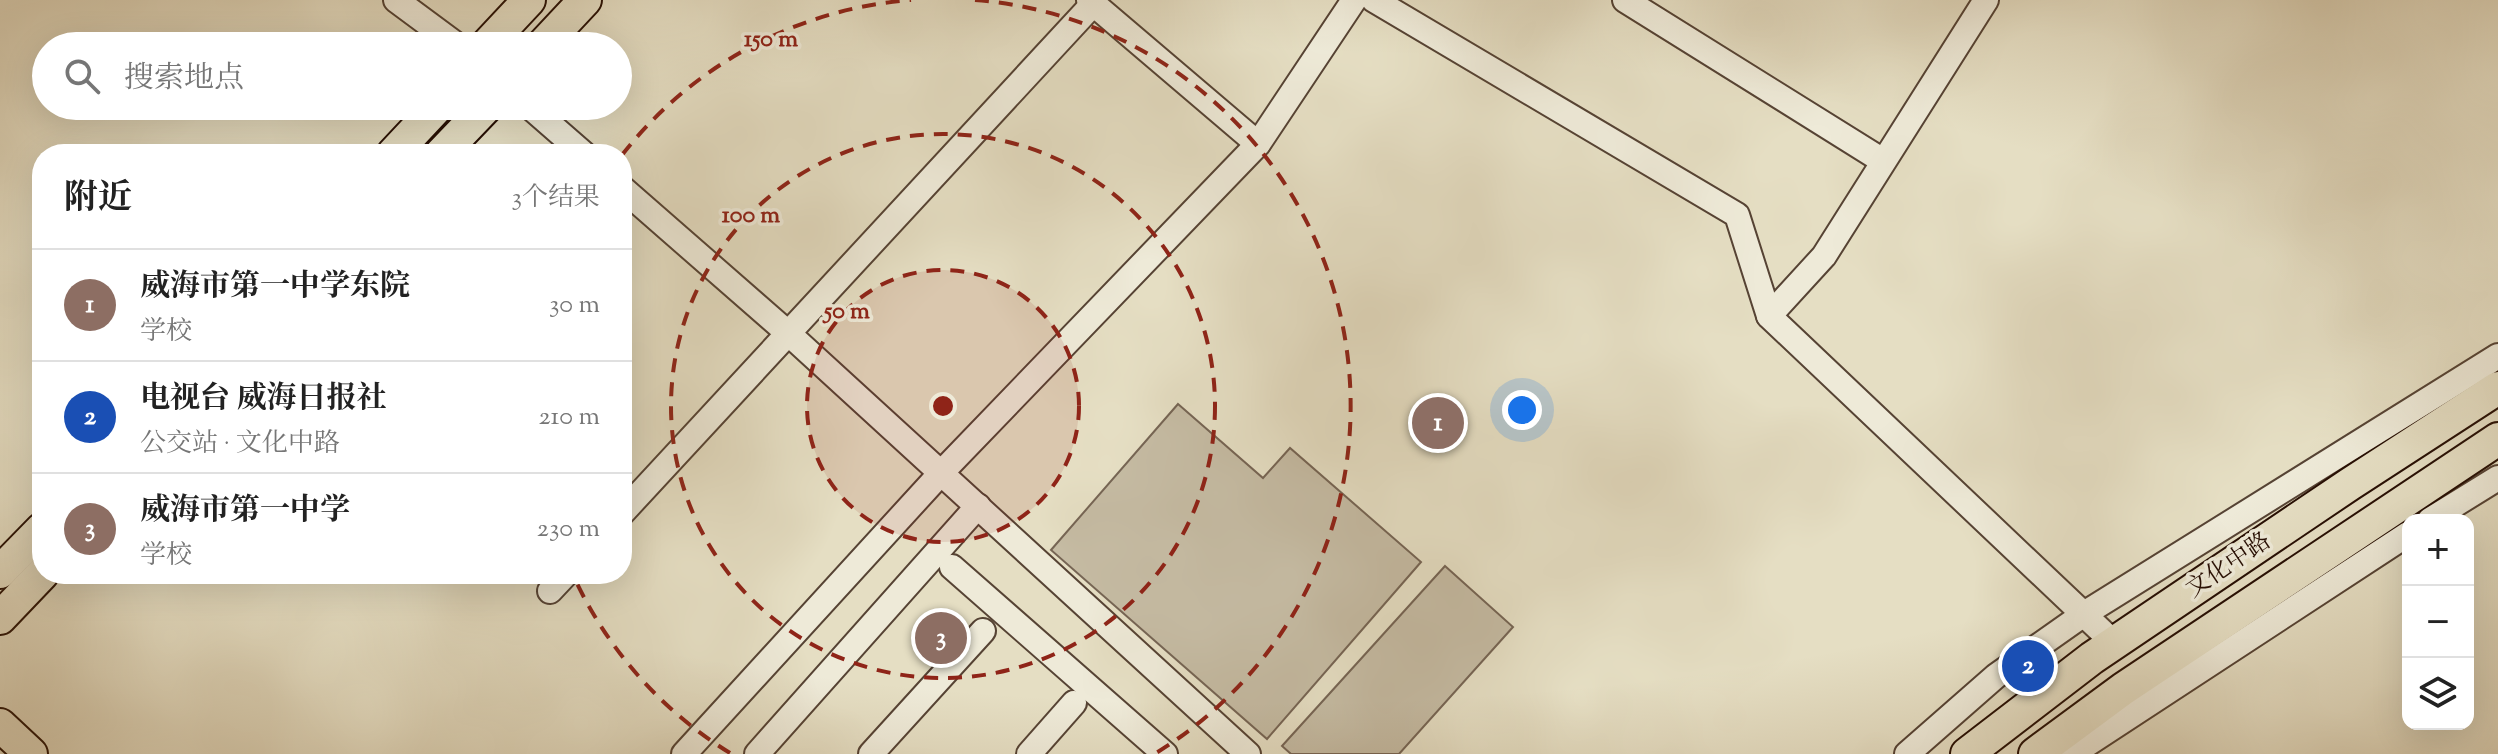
<!DOCTYPE html>
<html lang="zh">
<meta charset="utf-8">
<style>
:root{--surface:#fff;--page:#f2f2f2;--text:#222;--muted:#767676;--line:#e0e0e0;--accent:#d93025}
body{margin:0;font-family:"Sorts Mill Goudy","Noto Serif SC",serif;background:var(--page);color:var(--text)}
.controls{position:absolute;right:24px;bottom:24px;display:grid;overflow:hidden;border-radius:16px;box-shadow:0 8px 32px #0002}
.controls button{width:72px;height:72px;display:grid;place-items:center;padding:0;border:0;border-bottom:2px solid var(--line);background:var(--surface);color:var(--text);font:40px sans-serif}
.you{position:absolute;left:1522px;top:410px;width:28px;height:28px;margin:-20px;border:6px solid #fff;border-radius:50%;background:#1a73e8;box-shadow:0 0 0 12px #1a73e833}
.badge{display:grid;place-items:center;width:52px;height:52px;border-radius:50%;background:var(--accent);color:#fff;font-size:26px;font-weight:700}
.pin{position:absolute;translate:-50% -50%;border:4px solid #fff;box-shadow:0 2px 8px #0006}
.list{margin:0;padding:0;list-style:none}
h2{display:flex;justify-content:space-between;align-items:center;height:104px;margin:0;padding:0 32px;font-size:34px}
h2 small{font-size:26px;font-weight:400;color:var(--muted)}
.list li{display:grid;grid-template-columns:52px 1fr auto;gap:24px;align-items:center;box-sizing:border-box;height:112px;padding:0 32px;border-top:2px solid var(--line)}
.list b{display:block;font-size:30px;white-space:nowrap}
.list p{margin:0;font-size:26px;white-space:nowrap;color:var(--muted)}
.list em{font-size:26px;font-style:normal;color:var(--muted)}
.icon{flex:none;width:44px;height:44px;fill:none;stroke:currentColor;stroke-width:2;stroke-linecap:round;stroke-linejoin:round}
.map{position:relative;flex:none;width:2498px;height:754px;overflow:hidden}
.search{position:absolute;background:var(--surface);box-shadow:0 8px 32px #0002;left:32px;top:32px;width:600px;height:88px;display:flex;align-items:center;gap:20px;box-sizing:border-box;padding:0 28px;border-radius:44px;color:var(--muted);font-size:30px}
.panel{position:absolute;background:var(--surface);box-shadow:0 8px 32px #0002;left:32px;top:144px;width:600px;height:440px;border-radius:32px}
.map>svg:first-child{display:block}
.green{fill:#c5bba3;stroke:#766554;stroke-width:2}
.lines{fill:none;stroke-linecap:round;stroke-linejoin:round}
.minor-casing{stroke:#564334;stroke-width:28}
.major-casing{stroke:#270f04;stroke-width:36}
.minor{stroke:#eeead8;stroke-width:24}
.major{stroke:#e5dec3;stroke-width:32}
.ring{fill:none;stroke:#8f2418;stroke-width:4;stroke-dasharray:14 10}
.labels{text-anchor:middle;dominant-baseline:central;stroke-width:7;stroke-linejoin:round;paint-order:stroke}
.street-label{font-size:24px;fill:#270f04;stroke:#eeead8}
.centre{fill:#8f2418;stroke:#eeead8;stroke-width:4}
.ring-label{font-size:24px;text-anchor:middle;font-weight:bold;fill:#8f2418;stroke:#eeead8;stroke-width:7;stroke-linejoin:round;paint-order:stroke}
</style>
<div class="map">
<svg width="2498" height="754" viewBox="0 0 2498 754">
<rect width="100%" height="100%" fill="#e5dec3"/>
<filter id="stains"><feTurbulence type="fractalNoise" baseFrequency=".0025" numOctaves="4"/><feColorMatrix values="0 0 0 0 .2 0 0 0 0 .09 0 0 0 0 .02 0 0 0 .5 -.17"/></filter>
<radialGradient id="worn" r=".72"><stop offset=".6" stop-color="#630" stop-opacity="0"/><stop offset="1" stop-color="#630" stop-opacity=".3"/></radialGradient>
<g class="green">
<path d="M1178,404L1263,478L1290,448L1421,562L1267,739L1051,550Z"/>
<path d="M1445,566L1513,627L1399,754H1291L1282,746Z"/>
</g>
<g class="lines">
<g class="minor-casing">
<g id="minor">
<path d="M396,0L458,46"/>
<path d="M1089,0L1258,144"/>
<path d="M1374,0L1737,215L1769,316L2114,643"/>
<path d="M1625,0L1883,161"/>
<path d="M529,106L584,154"/>
<path d="M622,188L789,334L1248,754"/>
<path d="M1769,316L1824,256L1986,0"/>
<path d="M622,513L1093,4"/>
<path d="M2430,520L2498,478"/>
<path d="M952,567L1165,754"/>
<path d="M550,591L566,574"/>
<path d="M684,754L941,473L1258,144L1354,0"/>
<path d="M757,754L978,506"/>
<path d="M871,754L983,631"/>
<path d="M1029,754L1074,703"/>
<path d="M1907,754L1996,676L2084,614L2498,356"/>
<path d="M2072,754L2408,534"/>
</g>
</g>
<g class="major-casing">
<g id="major">
<path d="M486,46L529,0"/>
<path d="M542,46L585,0"/>
<path d="M393,154L438,106"/>
<path d="M441,154L487,106"/>
<path d="M0,572L42,529"/>
<path d="M0,618L42,574"/>
<path d="M0,725L31,754"/>
<path d="M1967,754L2092,658L2350,484L2498,388"/>
<path d="M2035,754L2123,689L2498,439"/>
</g>
</g>
<use href="#minor" class="minor"/>
<use href="#major" class="major"/>
</g>
<circle cx="943" cy="406" r="136" fill="#8f2418" fill-opacity=".12"/>
<g class="ring">
<circle cx="943" cy="406" r="136"/>
<circle cx="943" cy="406" r="272"/>
<path d="M730 753A407 407 0 0 1 573 575M622 155A407 407 0 0 1 911 0M975 0A407 407 0 0 1 1156 753"/>
</g>
<g class="labels">
<g class="street-label">
<text transform="translate(2229 566) rotate(-34)">文化中路</text>
</g>
</g>
<circle cx="943" cy="406" r="12" class="centre"/>
<g class="ring-label">
<text x="771" y="46">150 m</text>
<text x="751" y="222">100 m</text>
<text x="847" y="318">50 m</text>
</g>
<rect width="100%" height="100%" filter="url(#stains)"/>
<rect width="100%" height="100%" fill="url(#worn)"/>
</svg>
<div class="controls">
<button>+</button>
<button>−</button>
<button><svg class="icon" aria-label="layers" viewBox="0 0 24 24"><path d="M12 4l9 5-9 5-9-5zM3 14l9 5 9-5"/></svg></button>
</div>
<div class="you"></div>
<div class="pin badge" style="left:1438px;top:423px;background:#8d6e63">1</div>
<div class="pin badge" style="left:2028px;top:666px;background:#1a4fb4">2</div>
<div class="pin badge" style="left:941px;top:638px;background:#8d6e63">3</div>
<div class="search"><svg class="icon" aria-label="search" viewBox="0 0 24 24"><circle cx="10" cy="10" r="6"/><path d="M15 15l6 6"/></svg>搜索地点</div>
<section class="panel">
<h2>附近<small>3个结果</small></h2>
<ul class="list">
<li><span class="badge" style="background:#8d6e63">1</span><div><b>威海市第一中学东院</b><p>学校</p></div><em>30 m</em></li>
<li><span class="badge" style="background:#1a4fb4">2</span><div><b>电视台 威海日报社</b><p>公交站 · 文化中路</p></div><em>210 m</em></li>
<li><span class="badge" style="background:#8d6e63">3</span><div><b>威海市第一中学</b><p>学校</p></div><em>230 m</em></li>
</ul>
</section>
</div>
